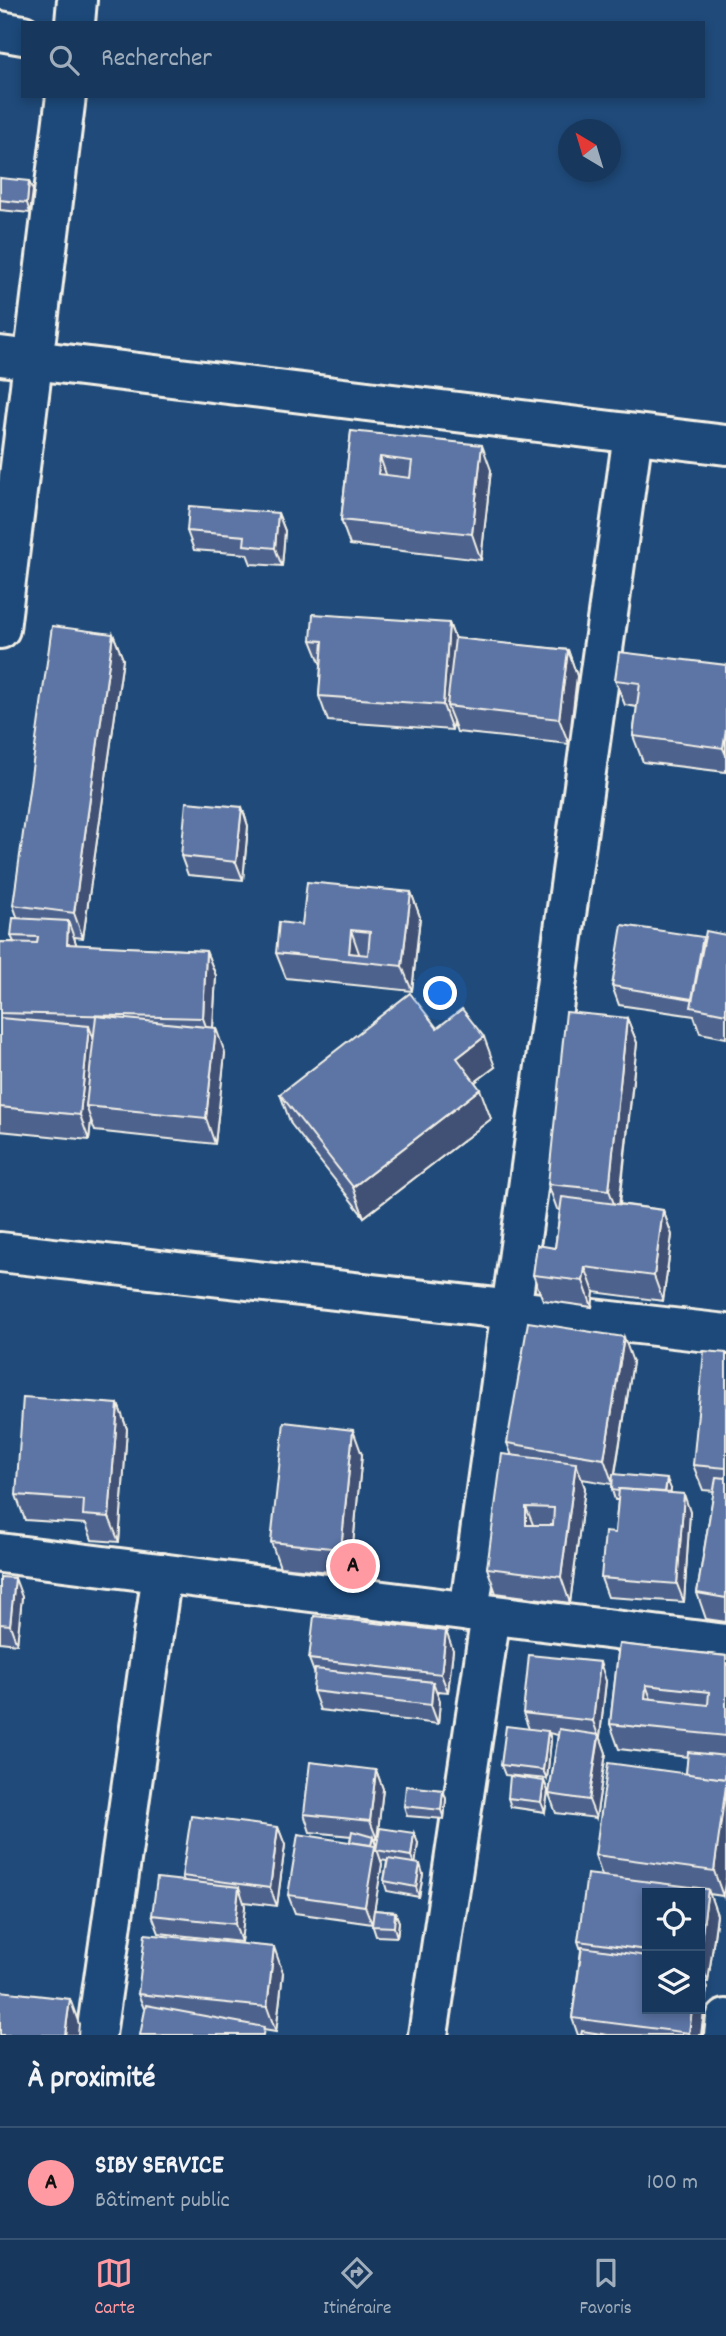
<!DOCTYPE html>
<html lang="fr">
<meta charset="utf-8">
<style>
:root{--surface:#17385c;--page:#244365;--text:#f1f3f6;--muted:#9eacbb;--line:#365272;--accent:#ff9aa2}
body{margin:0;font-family:Dekko,sans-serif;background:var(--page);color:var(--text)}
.controls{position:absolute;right:21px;bottom:21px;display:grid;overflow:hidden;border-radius:0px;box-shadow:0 4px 10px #0003}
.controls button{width:63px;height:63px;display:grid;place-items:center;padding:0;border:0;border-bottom:2px solid var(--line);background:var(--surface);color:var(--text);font:35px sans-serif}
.compass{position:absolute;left:558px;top:119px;width:63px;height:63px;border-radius:50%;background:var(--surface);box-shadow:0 4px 10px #0003;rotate:322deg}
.you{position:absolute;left:441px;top:994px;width:24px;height:24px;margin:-18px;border:5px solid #fff;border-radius:50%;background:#1a73e8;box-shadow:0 0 0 10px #1a73e833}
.badge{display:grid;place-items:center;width:46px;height:46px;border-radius:50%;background:var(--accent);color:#111;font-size:23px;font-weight:700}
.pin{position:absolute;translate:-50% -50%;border:4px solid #fff;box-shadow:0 2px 7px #0006}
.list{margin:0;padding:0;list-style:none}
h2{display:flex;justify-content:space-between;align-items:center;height:91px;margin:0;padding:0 28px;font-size:30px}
h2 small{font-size:23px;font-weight:400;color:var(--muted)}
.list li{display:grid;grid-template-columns:46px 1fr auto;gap:21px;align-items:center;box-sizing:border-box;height:112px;padding:0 28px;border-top:2px solid var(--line)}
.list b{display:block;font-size:26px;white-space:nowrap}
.list p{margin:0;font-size:23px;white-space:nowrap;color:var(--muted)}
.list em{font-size:23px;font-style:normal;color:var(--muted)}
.icon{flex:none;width:38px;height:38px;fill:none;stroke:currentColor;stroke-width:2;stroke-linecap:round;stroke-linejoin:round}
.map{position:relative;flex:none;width:726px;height:2035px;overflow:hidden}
.search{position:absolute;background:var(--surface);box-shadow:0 4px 10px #0003;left:21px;right:21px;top:21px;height:77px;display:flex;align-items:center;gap:18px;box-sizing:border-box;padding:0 24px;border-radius:0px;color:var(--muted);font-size:26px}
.sheet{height:203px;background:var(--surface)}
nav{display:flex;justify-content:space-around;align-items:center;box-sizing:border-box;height:98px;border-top:2px solid var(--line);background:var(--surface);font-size:19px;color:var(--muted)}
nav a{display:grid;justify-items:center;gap:4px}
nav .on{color:var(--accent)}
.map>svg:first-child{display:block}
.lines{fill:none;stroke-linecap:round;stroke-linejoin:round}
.minor-casing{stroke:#f4f1e8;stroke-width:44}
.minor{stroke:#1f4a7a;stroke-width:38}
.wall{fill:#4e648e;stroke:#f4f1e8;stroke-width:2;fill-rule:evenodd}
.shaded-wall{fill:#405174;stroke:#f4f1e8;stroke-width:2}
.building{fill:#5b74a5;stroke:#f4f1e8;stroke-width:2;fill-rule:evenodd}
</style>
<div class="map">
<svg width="726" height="2035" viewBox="0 0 726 2035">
<rect width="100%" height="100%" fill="#1f4a7a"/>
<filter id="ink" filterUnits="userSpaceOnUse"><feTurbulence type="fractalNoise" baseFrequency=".0143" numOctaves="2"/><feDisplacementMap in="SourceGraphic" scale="14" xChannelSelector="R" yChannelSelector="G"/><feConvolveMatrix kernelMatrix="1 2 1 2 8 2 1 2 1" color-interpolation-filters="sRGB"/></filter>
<g filter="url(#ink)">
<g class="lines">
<g class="minor-casing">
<g id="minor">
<path d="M75,23L77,0"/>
<path d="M0,31L23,35"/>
<path d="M0,356L726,445"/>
<path d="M0,629L66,96"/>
<path d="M0,1252L726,1334"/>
<path d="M0,1553L726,1644"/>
<path d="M469,1612L633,434"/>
<path d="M96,2035L162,1573"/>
<path d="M428,2035L491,1615"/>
<path d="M724,2035L726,2019"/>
</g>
</g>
<use href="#minor" class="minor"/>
</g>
<g class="wall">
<path d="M0,178L33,191L30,213L0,210Z"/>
<path d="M351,431L491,470L481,560L350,545L341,520Z"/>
<path d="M278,513L285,531L282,566L251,564L247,554L194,550L187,531Z"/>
<path d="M449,623L455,639L568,650L577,676L569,744L457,732L453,721L452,730L328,721L319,696L321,665L311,640Z"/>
<path d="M113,634L123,659L83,938L74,937L76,945L206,951L216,976L213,1028L225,1053L215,1144L95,1131L91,1120L89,1140L0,1131V942H14L11,936L18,919L13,905Z"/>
<path d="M726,665V772L643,762L633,736L637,707L625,705L615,680Z"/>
<path d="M242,807L248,826L243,880L188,875L181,856Z"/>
<path d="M411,892L420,917L412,991L286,978L276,953L302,925Z"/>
<path d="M726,935V1038L700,1033L694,1016L619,1005L612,986L704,940Z"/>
<path d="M627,1018L637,1043L620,1204L663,1210L672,1235L663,1301L594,1292L592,1307L543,1300L533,1275L555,1248L560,1210L557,1209L548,1184Z"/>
<path d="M437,1028L495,1067L475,1082L491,1119L364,1217L291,1124L280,1094Z"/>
<path d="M726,1353V1622L706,1619L697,1593L714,1491L703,1490L693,1465Z"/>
<path d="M633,1362L615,1474L671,1489L670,1493L690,1512L684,1602L608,1597L601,1578L615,1533L618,1500H615L612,1490V1484L582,1479L585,1488L570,1603L496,1593L487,1568L512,1456L507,1443Z"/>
<path d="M118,1404L127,1429L119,1542L92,1540L86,1524L25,1520L16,1495Z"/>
<path d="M362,1455L350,1574L280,1567L271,1542Z"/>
<path d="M0,1577L22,1597L17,1644L0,1642Z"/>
<path d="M619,1644L726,1656V1878L723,1896L709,1894L717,1915L708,1982H705L707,1988L701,2035H578L572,2018L581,1950L578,1941L602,1876L595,1855L686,1774L688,1757L619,1749L610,1724ZM647,1893H700V2009H647Z"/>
<path d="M453,1650L448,1692L437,1691L440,1701L438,1724L320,1710L313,1691L315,1675L309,1659Z"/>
<path d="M606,1681L600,1736L606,1753L596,1818L556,1813L549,1794L558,1735L549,1733L551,1740L547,1779L505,1775L501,1765L529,1729L523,1713Z"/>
<path d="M376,1770L383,1789L377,1839H374L377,1846L418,1843L415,1863L423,1874L419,1897L387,1891L384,1881L387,1861L380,1860L382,1864L374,1910L395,1912L399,1922L397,1937L376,1936L372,1924L295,1913L288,1895L350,1842L351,1836L310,1832L304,1814Z"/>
<path d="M544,1781L548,1791L545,1812L511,1807L508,1798Z"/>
<path d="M443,1790L446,1799L444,1819L407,1816L404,1806Z"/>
<path d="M278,1827L285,1845L277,1906L244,1902L245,1906L241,1942L159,1933L152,1915L184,1881L182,1876Z"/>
<path d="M283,1973L276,2032L145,2011L138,1994Z"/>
</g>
<g class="shaded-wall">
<path d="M29,181L33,191L30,213L27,203Z"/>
<path d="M482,445L491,470L481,560L472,534Z"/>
<path d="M380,457L389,483L378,474Z"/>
<path d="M278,513L285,531L282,566L275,548Z"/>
<path d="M449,623L458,648L447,706L453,721L452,730L443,705Z"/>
<path d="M113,634L123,659L83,938L74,913Z"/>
<path d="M568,650L577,676L569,744L559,719Z"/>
<path d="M726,729V755L723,748Z"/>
<path d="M242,807L248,826L243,880L236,862Z"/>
<path d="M411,892L420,917L412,991L402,966Z"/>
<path d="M68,921L77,946L67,944Z"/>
<path d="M351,930L360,956L349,953Z"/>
<path d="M206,951L216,976L212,1043L203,1018Z"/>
<path d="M627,1018L637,1043L618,1215L609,1190Z"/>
<path d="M89,1026L98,1051L86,1106L91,1120L89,1140L80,1115Z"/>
<path d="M216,1028L225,1053L215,1144L206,1118Z"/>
<path d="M484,1037L495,1067L467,1088L457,1058Z"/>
<path d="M480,1089L491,1119L364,1217L353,1187Z"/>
<path d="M663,1210L672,1235L663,1301L654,1276Z"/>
<path d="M585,1267L594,1292L592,1307L583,1281Z"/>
<path d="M624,1337L633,1362L613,1484L604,1459Z"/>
<path d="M118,1404L127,1429L119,1542L109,1517Z"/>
<path d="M353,1430L362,1455L350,1574L341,1549Z"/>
<path d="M576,1463L585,1488L570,1603L561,1577Z"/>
<path d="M667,1479L671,1489L669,1505L665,1495Z"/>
<path d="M684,1494L690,1512L684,1602L677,1584Z"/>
<path d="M526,1507L536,1532L526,1525Z"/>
<path d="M15,1578L22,1597L17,1644L10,1625Z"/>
<path d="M446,1631L453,1650L448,1692L441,1674Z"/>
<path d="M600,1662L606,1681L600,1736L606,1753L596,1818L589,1800L599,1738L593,1721Z"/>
<path d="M433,1682L440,1701L438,1724L431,1705Z"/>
<path d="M646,1685L655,1710L645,1698Z"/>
<path d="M548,1731L551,1740L547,1779L543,1770Z"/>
<path d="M376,1770L383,1789L377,1839L370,1821Z"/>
<path d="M726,1772V1878L723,1896L714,1871Z"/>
<path d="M544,1781L548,1791L545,1812L541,1802Z"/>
<path d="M443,1790L446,1799L444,1819L441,1810Z"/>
<path d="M278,1827L285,1845L277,1906L270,1888Z"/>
<path d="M414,1833L418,1843L415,1866L411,1856Z"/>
<path d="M373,1837L382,1864L372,1924L365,1906L370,1849Z"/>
<path d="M420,1864L423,1874L419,1897L416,1887Z"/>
<path d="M239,1887L245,1906L241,1942L235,1924Z"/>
<path d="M708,1889L717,1915L708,1982L700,1960V1948Z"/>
<path d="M395,1912L399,1922L397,1937L394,1927Z"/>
<path d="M274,1947L283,1973L276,2032L267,2007Z"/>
<path d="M700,1967L707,1988L701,2035H690L689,2033L692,2009H700Z"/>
<path d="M70,1999L79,2024L78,2035H65Z"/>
</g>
<g class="building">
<path d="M0,178L29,181L27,203L0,200Z"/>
<path d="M351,431L482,445L472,534L341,520ZM380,457L412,461L410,478L378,474Z"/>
<path d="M189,506L278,513L275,548L244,545L245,536L187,531Z"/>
<path d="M313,614L449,623L443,705L319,696L323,641L311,640Z"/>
<path d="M52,626L113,634L74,913L13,905Z"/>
<path d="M455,638L568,650L559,719L447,706Z"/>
<path d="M619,652L726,665V729L723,748L633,736L640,683L615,680Z"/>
<path d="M186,802L242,807L236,862L181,856Z"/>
<path d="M307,882L411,892L402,966L276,953L279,922L302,925ZM351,930L370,932L368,955L349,953Z"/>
<path d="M13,918L68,921L67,944L206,951L203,1018L0,1013V942L37,943L38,937L11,936Z"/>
<path d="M622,925L703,937L692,999L612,986Z"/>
<path d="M706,931L726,935V1014L691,1007Z"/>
<path d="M410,993L437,1028L462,1009L484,1037L457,1058L480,1089L353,1187L280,1094Z"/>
<path d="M566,1012L627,1018L609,1190L548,1184Z"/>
<path d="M96,1016L216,1028L206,1118L86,1106Z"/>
<path d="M0,1018L89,1026L80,1115L0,1107Z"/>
<path d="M562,1197L663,1210L654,1276L585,1267L583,1281L533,1275L537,1245L555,1248Z"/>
<path d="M528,1322L624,1337L604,1459L507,1443Z"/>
<path d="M704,1351L726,1353V1468L693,1465Z"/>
<path d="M23,1397L118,1404L109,1517L83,1515L84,1500L16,1495Z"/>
<path d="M284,1422L353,1430L341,1549L271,1542Z"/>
<path d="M502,1454L576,1463L561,1577L487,1568ZM526,1507L554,1508L553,1525H526Z"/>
<path d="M613,1474L667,1479L665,1492L619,1489L618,1491L612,1490Z"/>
<path d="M716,1477L726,1478V1598L697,1593Z"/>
<path d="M619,1489L684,1494L677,1584L601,1578L605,1532L615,1533Z"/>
<path d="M0,1577L15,1578L10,1625L0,1624Z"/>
<path d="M314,1616L446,1631L441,1674L309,1659Z"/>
<path d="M619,1644L726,1656V1736L610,1724ZM646,1685L709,1692L708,1705L645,1698Z"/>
<path d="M529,1655L600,1662L593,1721L523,1713Z"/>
<path d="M315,1669L433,1682L431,1705L313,1691Z"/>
<path d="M506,1726L548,1731L543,1770L501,1765Z"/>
<path d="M559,1729L599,1735L589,1800L549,1794Z"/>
<path d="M688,1752L726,1756L725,1779L686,1774Z"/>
<path d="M310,1762L376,1770L370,1821L304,1814Z"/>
<path d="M608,1763L726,1779V1786L714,1871L595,1855Z"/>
<path d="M510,1776L544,1781L541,1802L508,1798Z"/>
<path d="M406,1786L443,1790L441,1810L404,1806Z"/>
<path d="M191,1816L278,1827L270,1888L182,1876Z"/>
<path d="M380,1828L414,1833L411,1856L376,1850Z"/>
<path d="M352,1831L373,1837L371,1845L350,1842Z"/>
<path d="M298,1834L375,1846L365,1906L288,1895Z"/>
<path d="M388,1859L420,1864L416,1887L384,1881Z"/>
<path d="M587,1874L708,1889L700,1948V1893H647V1950L578,1941Z"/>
<path d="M157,1878L239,1887L235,1924L152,1915Z"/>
<path d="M374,1910L395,1912L394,1927L372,1926Z"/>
<path d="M145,1934L274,1947L267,2007L138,1994Z"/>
<path d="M582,1947L647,1956V2009H692L689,2033L572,2018Z"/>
<path d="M0,1991L70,1999L65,2035H0Z"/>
<path d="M146,2005L264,2027L263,2035H140Z"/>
<path d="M582,2031L608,2035H581Z"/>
</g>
</g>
</svg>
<div class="controls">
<button><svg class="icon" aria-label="locate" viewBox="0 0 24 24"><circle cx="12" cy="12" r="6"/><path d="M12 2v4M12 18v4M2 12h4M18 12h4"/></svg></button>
<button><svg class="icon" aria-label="layers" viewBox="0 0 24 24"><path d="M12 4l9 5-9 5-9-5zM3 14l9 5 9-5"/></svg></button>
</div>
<svg class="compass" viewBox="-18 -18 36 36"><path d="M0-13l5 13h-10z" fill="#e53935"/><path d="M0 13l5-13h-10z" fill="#9eacbb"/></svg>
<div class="you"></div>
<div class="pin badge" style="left:353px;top:1566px">A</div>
<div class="search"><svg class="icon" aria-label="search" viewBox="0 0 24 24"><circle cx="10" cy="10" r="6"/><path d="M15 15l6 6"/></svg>Rechercher</div>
</div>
<section class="sheet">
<h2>À proximité<small></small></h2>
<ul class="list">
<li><span class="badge">A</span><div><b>SIBY SERVICE</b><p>Bâtiment public</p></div><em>100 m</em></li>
</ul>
</section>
<nav>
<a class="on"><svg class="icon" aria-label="map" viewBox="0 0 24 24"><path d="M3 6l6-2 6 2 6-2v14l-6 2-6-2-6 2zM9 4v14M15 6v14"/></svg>Carte</a>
<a><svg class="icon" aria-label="directions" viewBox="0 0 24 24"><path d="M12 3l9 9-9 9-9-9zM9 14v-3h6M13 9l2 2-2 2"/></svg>Itinéraire</a>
<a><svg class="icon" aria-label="saved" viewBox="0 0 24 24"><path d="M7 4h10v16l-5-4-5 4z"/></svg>Favoris</a>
</nav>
